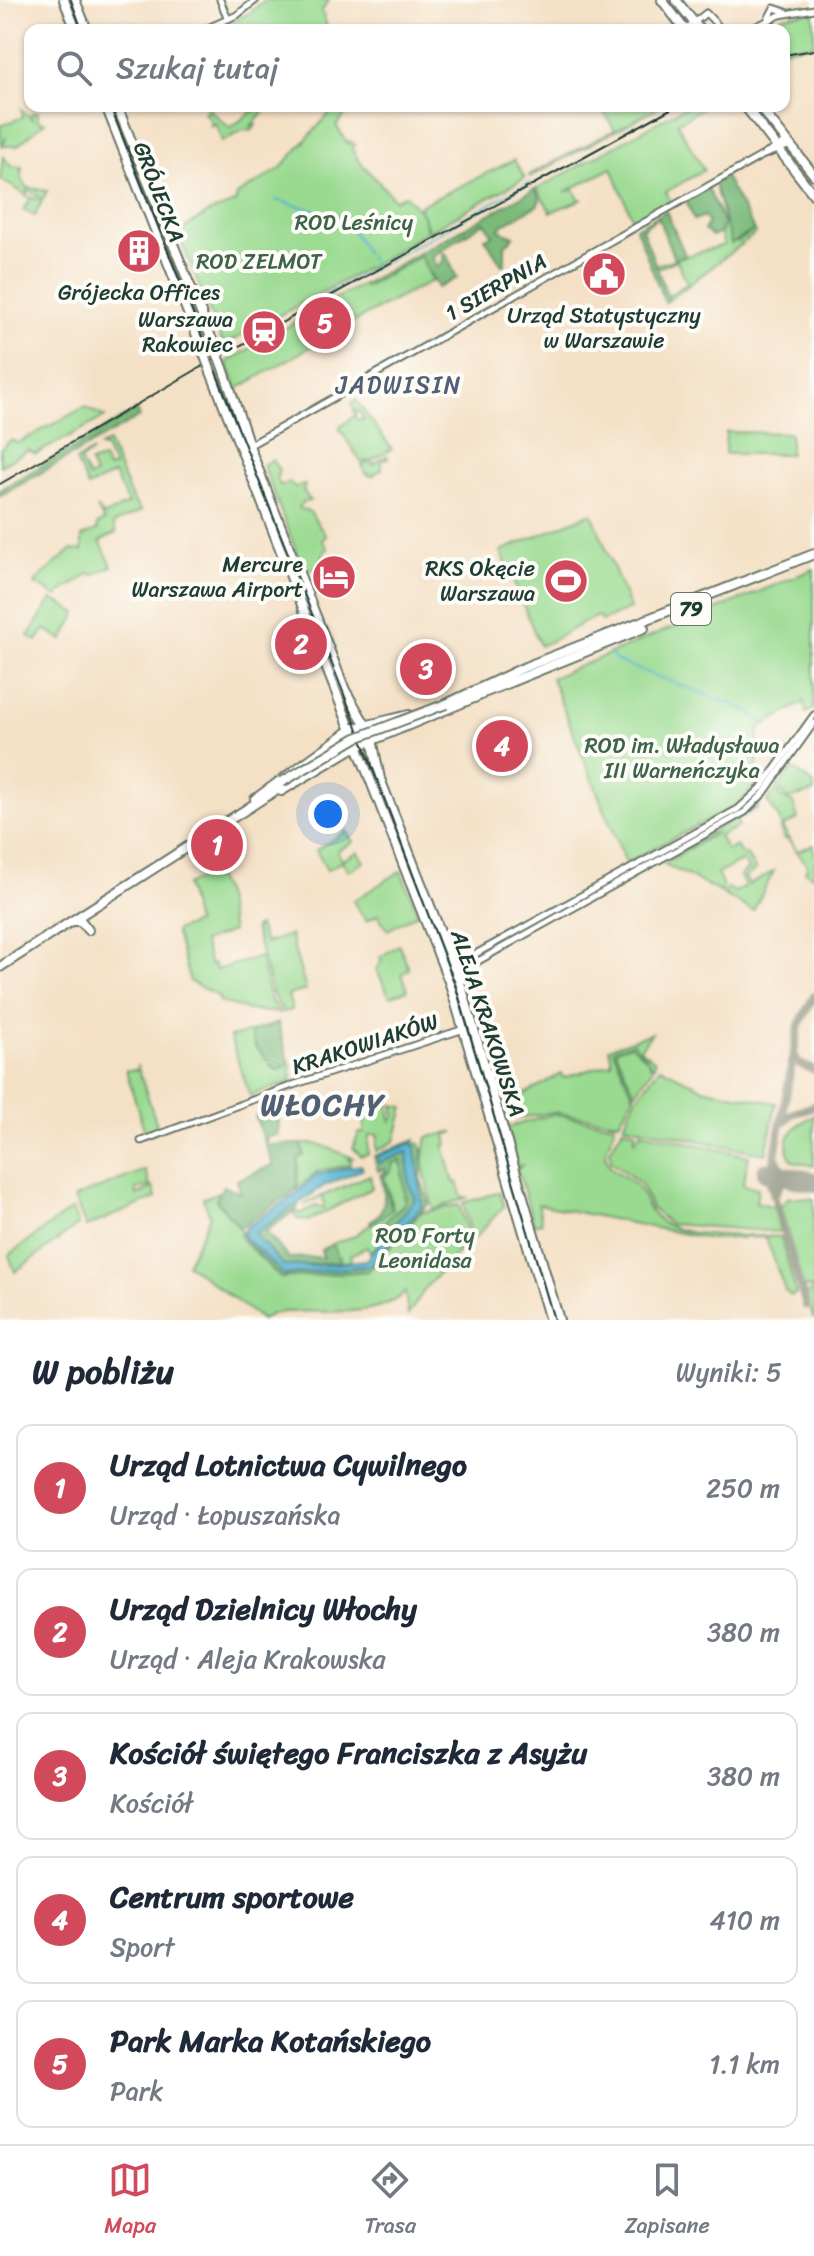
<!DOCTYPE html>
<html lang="pl">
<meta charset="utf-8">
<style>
:root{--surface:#fff;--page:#f6f6f7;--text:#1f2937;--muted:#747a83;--line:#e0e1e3;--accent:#d1495b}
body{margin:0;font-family:Sriracha,sans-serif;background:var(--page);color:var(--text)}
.you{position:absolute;left:328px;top:814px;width:28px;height:28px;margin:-20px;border:6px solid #fff;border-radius:50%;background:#1a73e8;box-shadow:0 0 0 12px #1a73e833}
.badge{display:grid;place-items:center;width:52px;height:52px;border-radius:50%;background:var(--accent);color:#fff;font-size:26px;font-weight:700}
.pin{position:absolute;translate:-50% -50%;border:4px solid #fff;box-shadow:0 2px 8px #0006}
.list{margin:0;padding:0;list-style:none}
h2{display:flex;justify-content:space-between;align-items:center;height:104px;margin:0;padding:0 32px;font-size:34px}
h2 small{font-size:26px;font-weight:400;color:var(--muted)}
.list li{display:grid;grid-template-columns:52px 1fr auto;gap:24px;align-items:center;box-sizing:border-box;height:128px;margin:0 16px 16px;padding:0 16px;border:2px solid var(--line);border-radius:16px}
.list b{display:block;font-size:30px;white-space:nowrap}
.list p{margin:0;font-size:26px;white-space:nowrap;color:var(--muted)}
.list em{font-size:26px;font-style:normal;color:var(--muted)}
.icon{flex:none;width:44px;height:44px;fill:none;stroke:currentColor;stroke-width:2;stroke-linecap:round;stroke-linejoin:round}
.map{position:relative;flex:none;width:814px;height:1320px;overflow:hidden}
.search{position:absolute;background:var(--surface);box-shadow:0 2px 6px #0004;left:24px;right:24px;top:24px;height:88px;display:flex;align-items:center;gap:20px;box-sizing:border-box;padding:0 28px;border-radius:16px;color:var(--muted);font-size:30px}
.sheet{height:824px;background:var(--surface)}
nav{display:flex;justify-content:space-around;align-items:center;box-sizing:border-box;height:112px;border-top:2px solid var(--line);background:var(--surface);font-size:22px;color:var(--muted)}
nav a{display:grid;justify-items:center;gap:4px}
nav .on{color:var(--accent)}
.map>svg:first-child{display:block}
.green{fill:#9ada90;stroke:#5c8c62;stroke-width:2}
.forest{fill:#7bba7a;stroke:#4d7c57;stroke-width:2}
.water{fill:#4fb0ce;stroke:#377681;stroke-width:2}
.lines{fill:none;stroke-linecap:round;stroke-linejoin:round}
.stream{stroke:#4fb0ce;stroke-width:2}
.taxiway{stroke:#8a8e7c;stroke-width:8}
.runway{stroke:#8a8e7c;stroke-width:20}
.minor-casing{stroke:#6a7667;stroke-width:9}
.major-casing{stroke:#6a7667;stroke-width:12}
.minor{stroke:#fff;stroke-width:5}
.major{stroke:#fff;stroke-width:8}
.tram{stroke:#1f3d34;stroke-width:2}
.rail{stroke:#1f3d34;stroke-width:2}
.major-bridge-casing{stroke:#6a7667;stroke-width:12;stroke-linecap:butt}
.major-bridge{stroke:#fff;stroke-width:8}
.labels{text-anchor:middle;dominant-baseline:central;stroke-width:8;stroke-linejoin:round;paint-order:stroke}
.shield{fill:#fdfcf7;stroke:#62766e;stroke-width:2}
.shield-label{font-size:20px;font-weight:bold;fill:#1f3d34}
.street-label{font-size:22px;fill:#1f3d34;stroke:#fdfcf7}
.park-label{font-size:22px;fill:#3e644b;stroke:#fdfcf7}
.poi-label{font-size:22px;fill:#1f3d34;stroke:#fdfcf7;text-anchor:end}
.neighbourhood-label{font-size:24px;letter-spacing:2px;fill:#526075;stroke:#fdfcf7}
.district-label{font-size:30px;font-weight:bold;letter-spacing:2px;fill:#526075;stroke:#fdfcf7}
</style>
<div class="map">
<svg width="814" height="1320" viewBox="0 0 814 1320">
<rect width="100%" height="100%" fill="#fdfcf7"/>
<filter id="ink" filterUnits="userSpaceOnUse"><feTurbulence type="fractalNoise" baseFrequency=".0125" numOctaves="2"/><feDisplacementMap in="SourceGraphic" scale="16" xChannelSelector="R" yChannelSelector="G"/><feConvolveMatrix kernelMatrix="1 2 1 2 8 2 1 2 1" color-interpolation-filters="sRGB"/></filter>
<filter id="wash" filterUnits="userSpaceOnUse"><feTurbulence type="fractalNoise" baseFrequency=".006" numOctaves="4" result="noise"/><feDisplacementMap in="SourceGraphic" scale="32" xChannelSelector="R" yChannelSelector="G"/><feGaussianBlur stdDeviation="1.8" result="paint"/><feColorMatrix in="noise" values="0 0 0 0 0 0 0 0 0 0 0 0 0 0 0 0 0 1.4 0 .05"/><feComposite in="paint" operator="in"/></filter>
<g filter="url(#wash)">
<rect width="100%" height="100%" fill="#f4e0c5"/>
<g class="green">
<path d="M265,0H329L322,10L328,30H216L248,14Z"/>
<path d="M814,11V44L784,49V30H751L782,16Z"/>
<path d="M260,106L267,109L251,126L256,125L252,131L243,130L222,142L215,122L210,127V120L204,113L208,108L230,128Z"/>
<path d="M336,106H350L352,108L336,125L348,144L350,141L355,145L352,148L358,160L395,200L405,195L422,213L427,231L375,264L226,344L221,340L178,233L208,213L235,203L237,195L280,169L329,114L330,108Z"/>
<path d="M661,106L530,177L529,175L615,130L601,107Z"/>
<path d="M687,106H706L677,123L704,170L666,192L671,201L614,233H612L633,220L612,168L565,192L574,189L579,199H583L551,212L537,189Z"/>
<path d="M21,109L32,119L31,113L38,112V121L45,122L17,146H3L6,137L2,145L0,126L23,117Z"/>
<path d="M3,156L11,166L22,167V180L27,187L47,191L43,199L28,190L26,196L42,201L35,216L23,210L31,198L0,179Z"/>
<path d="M514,160L525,178L429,231L419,206Z"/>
<path d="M725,217L738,242L754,230L756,233L669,300L668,296L687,283L677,260L658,268L655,265L724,245L720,233Z"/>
<path d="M421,256L432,281L375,310L237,389L227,362L344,294L363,284L365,287Z"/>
<path d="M356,400L392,449L372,460L373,465L387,455L388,458L382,460V469L372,476L365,473L362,465L371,461L361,462L339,428L354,416L357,420L364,419L358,410L355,415L352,403Z"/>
<path d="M85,407L105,417L36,454L28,450L0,466V449L11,440L18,443Z"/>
<path d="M726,432L790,433V454H725Z"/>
<path d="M108,442L132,499L141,511L113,524L116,533L100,541L112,566L93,575L88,573C82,585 65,584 58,597L35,584L38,579L71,550L82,551V537L98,530L97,525L104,521L97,508L103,516L128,504L114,474L88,487L76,461L93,451L80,461L89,478L95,475L90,463L103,459L108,469L114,467L105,448L100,447Z"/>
<path d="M272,460L279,470L276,480L282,486L289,482L295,487L305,485L303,490L310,501L303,502L299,508L310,512L326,536L322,540L328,549L324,551L321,566L304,572L263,465Z"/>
<path d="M592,513L630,609L601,621L598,616C576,625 562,637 540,646L501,551Z"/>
<path d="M814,569V709L806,713L804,702L759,728L756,785L735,806L626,863L551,678Z"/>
<path d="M52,599L77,613L63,640L45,629L37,641L28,636Z"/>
<path d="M793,769L814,784V792L789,799L781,791L779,796L793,803L798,819L782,827L797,851L814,845V877L805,871L808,866L788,840L783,838L780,820L767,801Z"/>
<path d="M759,805L758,808L736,820L739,826L719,836L727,851L736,846L742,855L746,854L756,870L745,877L749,885L774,871L753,911L724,895L728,888L735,892L745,887L740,876L748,869L743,860L717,874L723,887L722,893L664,864L716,833L665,859Z"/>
<path d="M347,831L353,842L337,851L342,860L358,852L364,862L349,871L342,861L327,870L316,850Z"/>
<path d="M401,871L418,913L388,930L378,915L366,921L353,901Z"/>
<path d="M213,872L223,890L232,931L203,942L210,965L214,964L216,970L260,957L271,1001L280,1013L248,1010L220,1002L218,996L190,982L175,931L196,923L186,885Z"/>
<path d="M258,926L265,943L290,935L306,990L288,995L292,1010L283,1012L274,997L254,928Z"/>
<path d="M399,945L409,969L402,974L408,990L390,997L376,969L382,961L380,957Z"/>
<path d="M250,1032L255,1046L269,1058L271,1067L290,1063L292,1081L250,1096L230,1037Z"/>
<path d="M652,1033L640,1049L655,1061L654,1067L633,1043L613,1050L634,1096L619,1122L553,1112L504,1121L501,1107L561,1074L563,1078L612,1063L609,1048Z"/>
<path d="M631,1045L648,1060L652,1069L635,1093L616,1053L617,1049Z"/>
<path d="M137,1065L159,1131L146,1136L126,1070H138Z"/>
<path d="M660,1067L702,1088L776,1103L766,1154L624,1125L636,1098Z"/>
<path d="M366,1099L373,1100L372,1111L380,1103L389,1104L391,1121L395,1115L393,1105L404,1107L395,1141L376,1151L378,1135H369L368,1154L361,1156L353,1148L359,1133H364Z"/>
<path d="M553,1114L615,1125C615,1135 605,1144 606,1154C607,1175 630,1174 639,1189C645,1198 646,1208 654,1216C678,1242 747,1233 781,1237L796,1293L791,1296L785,1291L766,1237L709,1239L538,1204L542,1222L534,1224L517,1168L523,1165L517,1166L506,1128Z"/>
<path d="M814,1116V1166L793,1161C778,1141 795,1123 814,1116Z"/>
<path d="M623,1128L635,1131V1140L641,1132L749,1156L743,1185L758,1188L756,1202L774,1207L780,1232L670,1224L651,1208L641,1184L611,1161L610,1150Z"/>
<path d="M455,1132L446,1135L448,1145H444L454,1183L457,1182L462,1197H468L433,1210C426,1179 420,1168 427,1137Z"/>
<path d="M301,1144H319L353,1158L347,1160H351L350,1165L318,1171L297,1189L298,1158L304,1155Z"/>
<path d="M402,1159L405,1203L385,1222L382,1230L393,1227L370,1253L367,1247L350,1255L351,1261L341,1262L339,1256H333L337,1253L332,1244L354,1236L393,1207L384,1176L390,1172L392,1164Z"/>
<path d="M145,1170L150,1186L136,1189L137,1195L153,1187L156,1198L86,1227L74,1198Z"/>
<path d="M370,1175L372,1188L308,1221L297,1219L294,1213L297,1211L300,1214L315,1206L324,1208L323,1196L304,1205L309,1202Z"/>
<path d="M220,1192L216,1200L240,1228L242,1240L281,1278L374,1266L420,1213L459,1205L470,1239L427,1286L408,1315L405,1292C377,1320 321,1309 283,1312L271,1314L262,1320L187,1264L210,1216L203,1198Z"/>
<path d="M500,1192L504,1206L473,1240L463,1203Z"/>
<path d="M789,1197L814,1199V1320L806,1297L813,1288L803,1287L780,1207Z"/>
<path d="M72,1209L78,1225L15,1272L9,1255Z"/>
</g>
<g class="forest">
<path d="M725,177L754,230L731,244L714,183Z"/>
<path d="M707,187L724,224L720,233L712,236L704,230L708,223L705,216L694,220L686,200Z"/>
<path d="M535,189L540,199L538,205L504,224L499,230L514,236L505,246V264L502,265L485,238L493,235L484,222L433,256L437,267L443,261V253L446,254L457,278L438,288L420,256L365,287L363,284Z"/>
<path d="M666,211L685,255L674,259L658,217L642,229L669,300L665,303L636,228Z"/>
<path d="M137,410L139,417L0,496V490Z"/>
<path d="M278,1023L289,1063L277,1071L255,1046L250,1032Z"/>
<path d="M277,1108L279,1117L274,1118L279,1121L278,1135L266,1137L267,1145L301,1144L304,1155L298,1158L297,1189L240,1228L216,1200L223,1186L241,1193L237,1180L273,1165L255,1116Z"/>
<path d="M415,1140L414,1144L377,1156L380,1163L407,1152L409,1185L416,1193C413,1213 397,1222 382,1230L379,1227L405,1203L401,1160L392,1164V1170L384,1176L392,1210L371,1224L370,1221C388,1212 386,1191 380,1175L386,1172L385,1169L378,1171L374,1156Z"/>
<path d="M419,1143L423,1148L421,1181L429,1203L368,1271L281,1278L240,1236L242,1232L284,1275L369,1266L422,1206L415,1145Z"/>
<path d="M300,1201L296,1210L266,1231L288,1258L323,1257L321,1250L332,1244L341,1262L284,1266L254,1234Z"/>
</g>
<path class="water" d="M412,1143L416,1148L422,1206L369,1266L284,1275L243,1236L245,1228L296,1194L317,1174L361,1165L363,1169L324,1186L254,1234L284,1266H317L366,1260L416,1198L409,1185L407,1152L380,1163L377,1156Z"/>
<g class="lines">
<g class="stream">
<path d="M276,200L344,218L366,253"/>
<path d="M369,257L373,265"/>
<path d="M306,306L530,182"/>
<path d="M610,652L616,661L747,710L764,723L762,727"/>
</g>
<g class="taxiway">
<path d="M794,1054L799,1064L814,1070"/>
<path d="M781,1125L791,1114L814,1106"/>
<path d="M776,1158L780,1166L793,1178"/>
<path d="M774,1196L781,1183L793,1178"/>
<path d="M806,1306L770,1182L799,1025L814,996"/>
</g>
<path class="runway" d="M767,1172L814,1182"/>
</g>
</g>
<g filter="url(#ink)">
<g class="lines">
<g class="minor-casing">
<g id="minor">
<path d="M220,0L228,19"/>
<path d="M768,19L774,8L786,12"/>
<path d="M203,30L237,15L256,0"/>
<path d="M685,30L706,13L722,30"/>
<path d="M748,30L780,15L814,9"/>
<path d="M764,155L791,145"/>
<path d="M250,445L788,141"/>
<path d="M452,967L738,809L761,788L814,715"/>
<path d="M455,974L745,812L764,793L814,723"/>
<path d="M141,1141L293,1085L464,1029"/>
</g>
</g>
<g class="major-casing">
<g id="major">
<path d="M64,0L76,30"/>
<path d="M75,0L87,30"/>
<path d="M662,0L685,30"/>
<path d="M676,0L700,30"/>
<path d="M106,106L203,351"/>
<path d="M117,106L214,345"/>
<path d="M745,106L814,195"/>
<path d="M759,106L814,175"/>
<path d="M223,368L251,451L345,690L371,734L380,779L460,982L559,1320"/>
<path d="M211,372L450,984L550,1320"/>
<path d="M486,692L644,628"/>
<path d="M446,704L525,667L814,554"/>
<path d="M281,791L351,749L481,695"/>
<path d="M255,799L352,729L409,715"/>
<path d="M72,921H81L88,930"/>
<path d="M0,967L284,785"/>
</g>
</g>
<use href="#minor" class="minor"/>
<use href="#major" class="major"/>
<g class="tram">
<path d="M71,0L82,30"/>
<path d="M110,106L361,737L456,988L554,1320"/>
</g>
<g class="rail">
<path d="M784,55L814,50"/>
<path d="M0,484L201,367L676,106"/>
</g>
<g class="major-bridge-casing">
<g id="major-bridge">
<path d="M214,345L223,368"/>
<path d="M203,351L211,372"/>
<path d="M282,782L356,738L446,704"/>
</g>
</g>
<use href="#major-bridge" class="major-bridge"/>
</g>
</g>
<defs>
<g id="building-disc" transform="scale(2.3)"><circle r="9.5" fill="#d1495b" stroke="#fdfcf7"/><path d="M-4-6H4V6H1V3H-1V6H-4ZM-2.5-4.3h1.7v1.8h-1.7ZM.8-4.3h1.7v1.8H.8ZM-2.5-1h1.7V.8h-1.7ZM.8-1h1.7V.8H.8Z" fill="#fff"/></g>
<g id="civic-disc" transform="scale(2.3)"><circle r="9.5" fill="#d1495b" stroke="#fdfcf7"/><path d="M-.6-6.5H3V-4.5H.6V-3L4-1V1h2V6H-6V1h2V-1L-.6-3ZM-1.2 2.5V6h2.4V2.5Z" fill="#fff"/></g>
<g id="station-disc" transform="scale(2.3)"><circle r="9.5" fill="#d1495b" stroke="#fdfcf7"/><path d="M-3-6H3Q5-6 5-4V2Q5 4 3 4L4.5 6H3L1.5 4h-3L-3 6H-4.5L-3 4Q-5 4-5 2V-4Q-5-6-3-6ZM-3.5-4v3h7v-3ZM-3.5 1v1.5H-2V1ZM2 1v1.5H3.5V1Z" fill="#fff"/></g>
<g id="hotel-disc" transform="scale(2.3)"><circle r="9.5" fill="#d1495b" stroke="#fdfcf7"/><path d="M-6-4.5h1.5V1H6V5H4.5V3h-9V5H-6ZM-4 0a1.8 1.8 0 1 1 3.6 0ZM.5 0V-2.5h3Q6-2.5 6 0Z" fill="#fff"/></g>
<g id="stadium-disc" transform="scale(2.3)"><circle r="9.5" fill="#d1495b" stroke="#fdfcf7"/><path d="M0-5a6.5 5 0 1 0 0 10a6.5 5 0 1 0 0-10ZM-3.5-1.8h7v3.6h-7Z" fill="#fff"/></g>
</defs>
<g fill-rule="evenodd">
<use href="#building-disc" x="139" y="251"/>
<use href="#civic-disc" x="604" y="274"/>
<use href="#station-disc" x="264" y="332"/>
<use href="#hotel-disc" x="334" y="577"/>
<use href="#stadium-disc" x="566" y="581"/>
</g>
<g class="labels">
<rect class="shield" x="671" y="593" width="40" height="32" rx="6"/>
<g class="shield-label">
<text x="691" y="609">79</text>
</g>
<g class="street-label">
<text transform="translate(159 192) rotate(69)">GRÓJECKA</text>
<text transform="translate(496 287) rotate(-30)">1 SIERPNIA</text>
<text transform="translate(488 1023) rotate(72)">ALEJA KRAKOWSKA</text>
<text transform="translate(365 1044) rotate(-18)">KRAKOWIAKÓW</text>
</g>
<g class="park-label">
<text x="354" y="222">ROD Leśnicy</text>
<text x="259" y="261">ROD ZELMOT</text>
<text x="682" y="745">ROD im. Władysława<tspan x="682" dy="25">III Warneńczyka</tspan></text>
<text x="425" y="1235">ROD Forty<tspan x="425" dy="25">Leonidasa</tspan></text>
</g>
<g class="poi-label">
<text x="139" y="292" text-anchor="middle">Grójecka Offices</text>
<text x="604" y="315" text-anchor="middle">Urząd Statystyczny<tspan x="604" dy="25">w Warszawie</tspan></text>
<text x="233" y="319">Warszawa<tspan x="233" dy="25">Rakowiec</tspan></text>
<text x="303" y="564">Mercure<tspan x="303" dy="25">Warszawa Airport</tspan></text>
<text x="535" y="568">RKS Okęcie<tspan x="535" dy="25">Warszawa</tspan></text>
</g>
<g class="neighbourhood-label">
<text x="399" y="385">JADWISIN</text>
</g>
<g class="district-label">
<text x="323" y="1105">WŁOCHY</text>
</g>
</g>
</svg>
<div class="you"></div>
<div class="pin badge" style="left:217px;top:845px">1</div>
<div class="pin badge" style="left:301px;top:644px">2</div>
<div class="pin badge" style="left:426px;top:669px">3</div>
<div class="pin badge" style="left:502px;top:746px">4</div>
<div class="pin badge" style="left:325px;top:323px">5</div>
<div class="search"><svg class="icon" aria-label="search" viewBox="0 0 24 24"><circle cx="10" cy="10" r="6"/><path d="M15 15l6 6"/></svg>Szukaj tutaj</div>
</div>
<section class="sheet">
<h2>W pobliżu<small>Wyniki: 5</small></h2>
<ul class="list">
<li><span class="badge">1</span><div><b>Urząd Lotnictwa Cywilnego</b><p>Urząd · Łopuszańska</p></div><em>250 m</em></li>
<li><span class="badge">2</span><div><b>Urząd Dzielnicy Włochy</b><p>Urząd · Aleja Krakowska</p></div><em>380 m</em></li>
<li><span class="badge">3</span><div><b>Kościół świętego Franciszka z Asyżu</b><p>Kościół</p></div><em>380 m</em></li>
<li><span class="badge">4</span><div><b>Centrum sportowe</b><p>Sport</p></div><em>410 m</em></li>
<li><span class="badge">5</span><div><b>Park Marka Kotańskiego</b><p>Park</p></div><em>1.1 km</em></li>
</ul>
</section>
<nav>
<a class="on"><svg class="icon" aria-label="map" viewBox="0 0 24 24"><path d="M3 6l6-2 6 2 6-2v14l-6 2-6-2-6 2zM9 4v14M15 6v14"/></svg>Mapa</a>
<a><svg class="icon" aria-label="directions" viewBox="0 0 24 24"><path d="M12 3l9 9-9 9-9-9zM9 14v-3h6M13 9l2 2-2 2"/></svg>Trasa</a>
<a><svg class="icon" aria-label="saved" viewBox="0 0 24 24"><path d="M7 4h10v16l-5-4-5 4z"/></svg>Zapisane</a>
</nav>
